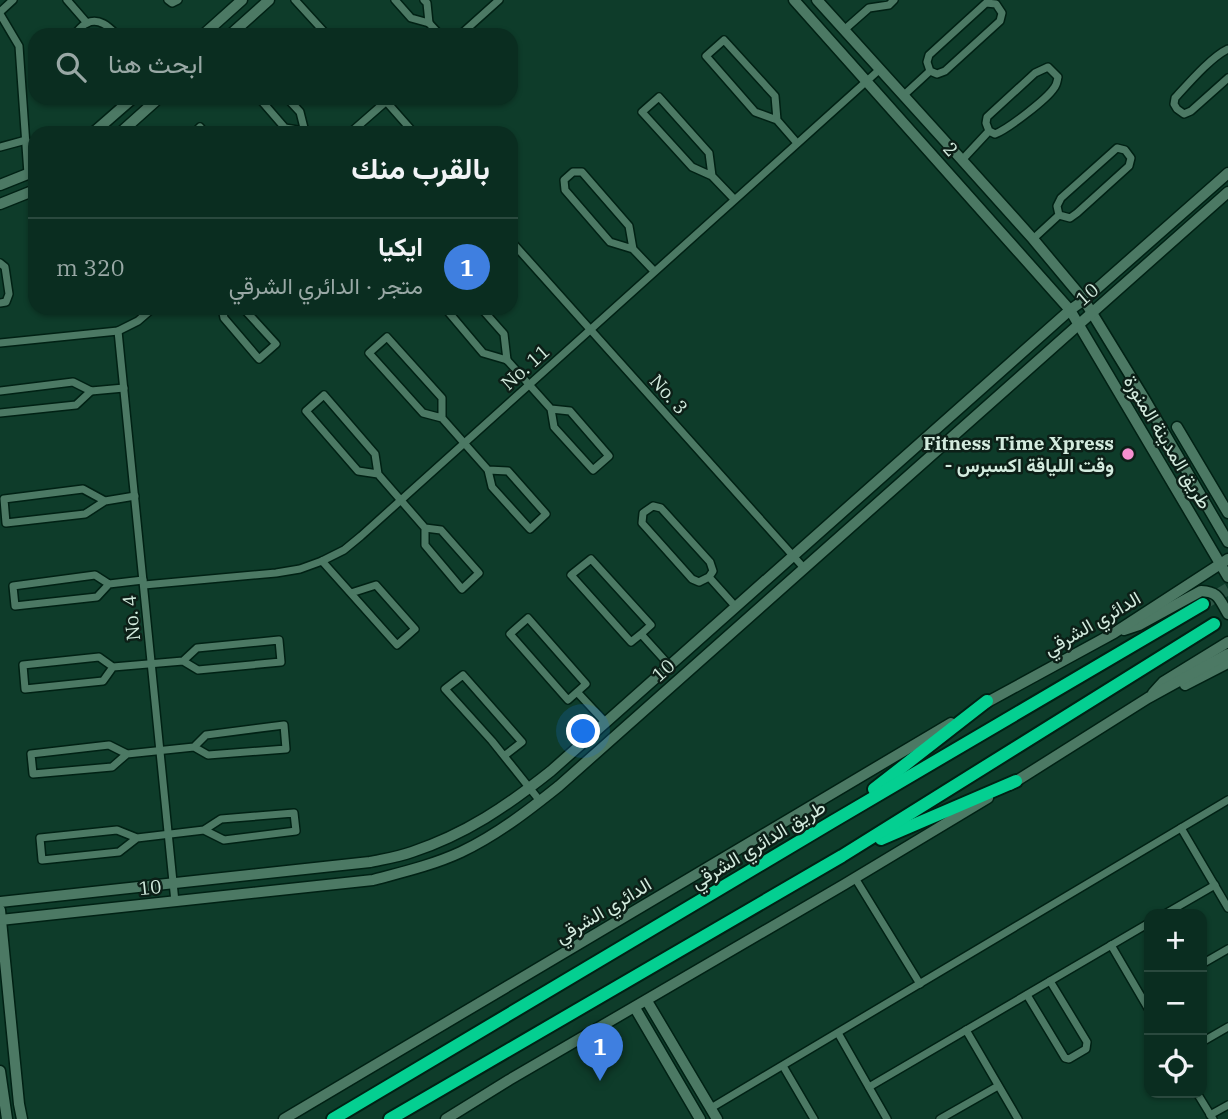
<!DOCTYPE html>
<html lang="ar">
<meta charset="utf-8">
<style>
:root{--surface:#0a2d20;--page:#133529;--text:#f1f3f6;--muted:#99a8a5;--line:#2a493e;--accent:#8bbbb9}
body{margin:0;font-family:"IBM Plex Serif",Vazirmatn,serif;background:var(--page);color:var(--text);direction:rtl}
.controls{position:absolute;right:21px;bottom:21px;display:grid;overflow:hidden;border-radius:14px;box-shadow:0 2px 5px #0004}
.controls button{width:63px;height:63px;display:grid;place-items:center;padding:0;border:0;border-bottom:2px solid var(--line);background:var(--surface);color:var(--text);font:35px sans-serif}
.you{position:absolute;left:584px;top:732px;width:24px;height:24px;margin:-18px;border:5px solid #fff;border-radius:50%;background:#1a73e8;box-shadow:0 0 0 10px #1a73e833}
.badge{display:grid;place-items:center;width:46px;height:46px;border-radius:50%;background:var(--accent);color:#fff;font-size:23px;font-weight:700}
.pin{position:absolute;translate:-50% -58px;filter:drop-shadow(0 2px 4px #0008)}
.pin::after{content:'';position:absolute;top:37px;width:24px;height:21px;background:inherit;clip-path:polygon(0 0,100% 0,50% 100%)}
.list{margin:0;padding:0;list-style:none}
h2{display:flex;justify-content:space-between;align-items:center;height:91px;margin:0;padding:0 28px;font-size:30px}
h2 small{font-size:23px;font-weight:400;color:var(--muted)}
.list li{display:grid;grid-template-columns:46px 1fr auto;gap:21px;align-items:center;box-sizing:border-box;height:98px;padding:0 28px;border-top:2px solid var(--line)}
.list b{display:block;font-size:26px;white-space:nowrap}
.list p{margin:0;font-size:23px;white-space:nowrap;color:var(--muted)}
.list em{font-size:23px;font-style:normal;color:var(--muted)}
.icon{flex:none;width:38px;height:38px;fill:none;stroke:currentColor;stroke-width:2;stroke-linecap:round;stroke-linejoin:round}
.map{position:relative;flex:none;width:1228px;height:1119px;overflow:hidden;direction:ltr}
.search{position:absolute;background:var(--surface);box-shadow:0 2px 5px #0004;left:28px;top:28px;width:490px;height:77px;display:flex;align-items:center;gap:18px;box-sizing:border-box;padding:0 24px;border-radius:21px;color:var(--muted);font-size:26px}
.panel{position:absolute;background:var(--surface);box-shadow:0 2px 5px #0004;left:28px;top:126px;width:490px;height:189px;border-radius:21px;direction:rtl}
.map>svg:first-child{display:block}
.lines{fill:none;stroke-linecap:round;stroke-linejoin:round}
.highway-tunnel{stroke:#2c5645;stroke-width:12;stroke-dasharray:12 6;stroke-linecap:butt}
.street-casing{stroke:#002114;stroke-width:10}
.secondary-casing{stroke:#002114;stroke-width:13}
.highway-casing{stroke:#002114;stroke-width:16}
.street{stroke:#4c7964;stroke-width:7}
.secondary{stroke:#4c7964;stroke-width:10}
.highway{stroke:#04cf91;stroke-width:12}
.poi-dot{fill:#f690d0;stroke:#0c1f17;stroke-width:2.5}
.labels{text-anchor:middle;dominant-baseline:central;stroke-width:5;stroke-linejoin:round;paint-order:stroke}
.street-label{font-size:19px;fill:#d3ebde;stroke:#0c1f17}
.poi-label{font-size:19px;font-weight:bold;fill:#d3ebde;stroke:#0c1f17;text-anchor:end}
</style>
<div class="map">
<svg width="1228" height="1119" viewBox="0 0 1228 1119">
<rect width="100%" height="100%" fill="#0e3c2a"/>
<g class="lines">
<path class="highway-tunnel" d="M1203,604L1228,589"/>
<g class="street-casing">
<g id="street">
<path d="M67,0L87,23"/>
<path d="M168,0L172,3L178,0"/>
<path d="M295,0L327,35"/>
<path d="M395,0L411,18L429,23L440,35"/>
<path d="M424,0L427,3L429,23"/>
<path d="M0,12L13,0"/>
<path d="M0,14L19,46L28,174"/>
<path d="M844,30L869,8L889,5L894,0"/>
<path d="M74,35C77,32 82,25 87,23C99,17 109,27 117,35"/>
<path d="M460,35L499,0"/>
<path d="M1228,49C1211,57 1188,84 1175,98L1174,104L1177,109L1184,114L1191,111L1228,78"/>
<path d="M904,95L930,71L937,74L945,71L1000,21L1002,13L996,4L986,3L929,55L927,62L930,71"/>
<path d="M259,98L285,128L304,131"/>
<path d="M287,98L300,112L305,132"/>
<path d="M384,99L414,133"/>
<path d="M777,120L775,96L724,40L706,56L755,112L777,120L797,143"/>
<path d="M194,133L200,127L205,133"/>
<path d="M350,133L390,98"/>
<path d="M0,147L26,140"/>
<path d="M962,160L989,131L995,134C1008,129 1047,99 1054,88C1057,85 1057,81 1058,77L1048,67L1035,73L987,117L986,123L989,131"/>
<path d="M712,176L709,153L659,97L642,112L692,167L712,176L734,199"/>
<path d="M1033,239L1059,215L1070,218L1077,213L1129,166L1131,158L1125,150L1117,148L1061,198L1057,206L1059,215"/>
<path d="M511,241L804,568"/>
<path d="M633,249L629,226L582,172H573L564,180L565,190L610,242L633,249L654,271"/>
<path d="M0,263L5,267L9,294L6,302L0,303"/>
<path d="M222,308L224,318L259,359L276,344L243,308"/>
<path d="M445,308L483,353L507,360L551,409L554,427L593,470L609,456L570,411L551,409"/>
<path d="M481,308L504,334L507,360"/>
<path d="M118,331L175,902"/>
<path d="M0,343L118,331L138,321L153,308"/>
<path d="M0,391L73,382L91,391L124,388"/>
<path d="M0,413L76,405L91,391"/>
<path d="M442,418V398L387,337L369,353L423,413L442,418L488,470L492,487L530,529L546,514L508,471L488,470"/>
<path d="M378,474L375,454L324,395L306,411L358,471L378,474L425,528V545L462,589L479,573L441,530L425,528"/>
<path d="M105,501L83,489L4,499L6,523L85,514L105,501L135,496"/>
<path d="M322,561L397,645L415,629L376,585L351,593"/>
<path d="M709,577L699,582L692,579L642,523L643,513L653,506L661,508L710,562L713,571L709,577L735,606"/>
<path d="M109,584L95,575L13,586L15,606L97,597L109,584L143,580"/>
<path d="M144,585L276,573L300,569L322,561L344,550L361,536L879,70"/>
<path d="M641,634L631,642L571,575L591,559L651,625L641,634L669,665"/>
<path d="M113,667L99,657L23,665L25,689L103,681L113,667L183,661L197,648L279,640L281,662L198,670L183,661"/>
<path d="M577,692L568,700L510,634L528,618L586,684L577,692L605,722"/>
<path d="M127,754L109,745L31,754L33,774L112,767L127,754L194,747L206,735L284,725L286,749L208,755L194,747"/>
<path d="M504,756L522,742L463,675L445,689L492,741L540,801"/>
<path d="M1181,828L1228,908"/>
<path d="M137,838L117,830L40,838L42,860L119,852L137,838L204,830L221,819L294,813L296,831L224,840L204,830"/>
<path d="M855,878L920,984"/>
<path d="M1165,914L1215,885"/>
<path d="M1111,945L1149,1010"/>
<path d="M1202,964L1228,949"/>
<path d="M1027,995L1065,1058L1069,1059L1086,1049L1087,1042L1050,981"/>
<path d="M966,1030L1018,1119"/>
<path d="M838,1033L887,1119"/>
<path d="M1202,1042L1228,1027"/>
<path d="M783,1066L814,1119"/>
<path d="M869,1087L1149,923"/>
<path d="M1197,1093L1213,1119"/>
<path d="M711,1108L1228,800"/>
<path d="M1210,1115L1228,1105"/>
<path d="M940,1119L998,1086"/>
</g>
</g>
<g class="secondary-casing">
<g id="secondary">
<path d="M794,0L1070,310L1228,577"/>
<path d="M817,0L962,160L1033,239L1084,300L1144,398L1228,542"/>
<path d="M203,35L242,0"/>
<path d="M230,35L269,0"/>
<path d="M93,133L133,98"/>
<path d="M120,133L159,98"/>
<path d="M0,185L35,171"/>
<path d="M0,204L35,190"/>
<path d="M1177,427L1228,513"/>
<path d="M1124,630L1139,625L1201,591C1219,592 1219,599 1228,614"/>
<path d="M1185,685L1228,663"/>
<path d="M1153,693L1163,682L1228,642"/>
<path d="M982,705L1114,633L1228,559"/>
<path d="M1010,785L1148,698L1228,654"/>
<path d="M0,902L370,862C384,859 398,857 412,852C466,834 507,806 551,771L1070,310L1084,300L1228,173"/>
<path d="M0,910L19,1104L22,1119"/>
<path d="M0,920L373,880C403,872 433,865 461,852C497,835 529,810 559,786L1228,192"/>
<path d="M647,1001L717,1119"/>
<path d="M635,1008L700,1119"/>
<path d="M0,1071L7,1119"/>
<path d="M284,1119L951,723"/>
<path d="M446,1119L509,1080L845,884L988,798"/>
</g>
</g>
<g class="highway-casing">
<g id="highway">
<path d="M874,789L987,701"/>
<path d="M881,839L1016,781"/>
<path d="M333,1119L832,822L1203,604"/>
<path d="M390,1119L842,856L1214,624"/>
</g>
</g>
<use href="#street" class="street"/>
<use href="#secondary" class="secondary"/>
<use href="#highway" class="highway"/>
</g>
<circle class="poi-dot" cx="1128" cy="454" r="7"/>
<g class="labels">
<g class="street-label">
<text transform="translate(951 149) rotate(48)">2</text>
<text transform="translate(1087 294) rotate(-41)">10</text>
<text transform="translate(525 367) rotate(-42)">No. 11</text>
<text transform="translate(669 394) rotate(48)">No. 3</text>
<text transform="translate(1168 442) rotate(59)">طريق المدينة المنورة</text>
<text transform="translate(131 618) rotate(-96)">No. 4</text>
<text transform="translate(1092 623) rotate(-30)">الدائري الشرقي</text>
<text transform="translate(663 670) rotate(-42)">10</text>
<text transform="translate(758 844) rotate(-31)">طريق الدائري الشرقي</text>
<text transform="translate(150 887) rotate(-6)">10</text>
<text transform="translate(603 910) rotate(-31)">الدائري الشرقي</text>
</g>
<g class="poi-label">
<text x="1114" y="443">Fitness Time Xpress<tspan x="1114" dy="22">- وقت اللياقة اكسبرس</tspan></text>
</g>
</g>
</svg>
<div class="controls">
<button>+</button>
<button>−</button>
<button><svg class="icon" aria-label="locate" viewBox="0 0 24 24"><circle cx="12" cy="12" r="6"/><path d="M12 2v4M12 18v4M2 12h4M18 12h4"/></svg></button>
</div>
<div class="you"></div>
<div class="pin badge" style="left:600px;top:1081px;background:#3f7fe0">1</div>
<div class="search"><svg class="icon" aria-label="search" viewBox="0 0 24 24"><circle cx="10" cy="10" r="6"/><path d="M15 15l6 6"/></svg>ابحث هنا</div>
<section class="panel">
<h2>بالقرب منك<small></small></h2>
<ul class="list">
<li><span class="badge" style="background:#3f7fe0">1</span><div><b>ايكيا</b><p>متجر · الدائري الشرقي</p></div><em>320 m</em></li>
</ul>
</section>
</div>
